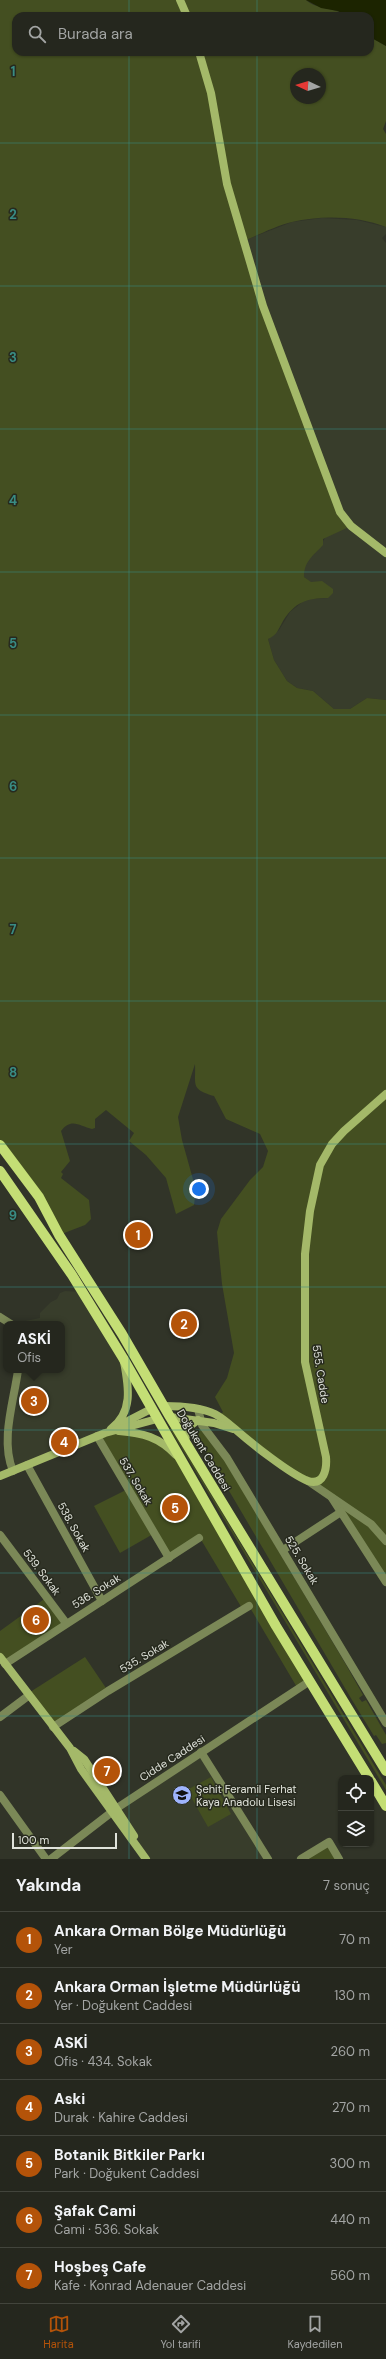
<!DOCTYPE html>
<html lang="tr">
<meta charset="utf-8">
<style>
:root{--surface:#25271e;--page:#2d2f27;--text:#f1f3f6;--muted:#a3a5a4;--line:#42443c;--accent:#b45309}
body{margin:0;font-family:"DM Sans",sans-serif;background:var(--page);color:var(--text)}
.controls{position:absolute;right:12px;bottom:12px;display:grid;overflow:hidden;border-radius:8px;box-shadow:0 1px 3px #0004}
.controls button{width:36px;height:36px;display:grid;place-items:center;padding:0;border:0;border-bottom:1px solid var(--line);background:var(--surface);color:var(--text);font:20px sans-serif}
.compass{position:absolute;left:290px;top:68px;width:36px;height:36px;border-radius:50%;background:var(--surface);box-shadow:0 1px 3px #0004;rotate:274deg}
.scale{position:absolute;left:12px;bottom:10px;width:105px;box-sizing:border-box;padding-left:4px;border:2px solid #e0e3db;border-top:0;font-size:11px;line-height:14px;white-space:nowrap;color:#e0e3db;-webkit-text-stroke:3px #272a1e;paint-order:stroke}
.you{position:absolute;left:199px;top:1189px;width:14px;height:14px;margin:-10px;border:3px solid #fff;border-radius:50%;background:#1a73e8;box-shadow:0 0 0 6px #1a73e833}
.badge{display:grid;place-items:center;width:26px;height:26px;border-radius:50%;background:var(--accent);color:#fff;font-size:13px;font-weight:700}
.pin{position:absolute;translate:-50% -50%;border:2px solid #fff;box-shadow:0 1px 4px #0006}
.popup{position:absolute;left:3px;top:1321px;width:62px;height:52px;box-sizing:border-box;display:grid;place-content:center;border-radius:8px;background:var(--surface);filter:drop-shadow(0 1px 3px #0005);font-size:13px;white-space:nowrap;color:var(--muted)}
.popup b{font-size:15px;color:var(--text)}
.popup::after{content:'';position:absolute;left:50%;top:100%;margin-left:-8px;border:8px solid transparent;border-top-color:var(--surface)}
.list{margin:0;padding:0;list-style:none}
h2{display:flex;justify-content:space-between;align-items:center;height:52px;margin:0;padding:0 16px;font-size:17px}
h2 small{font-size:13px;font-weight:400;color:var(--muted)}
.list li{display:grid;grid-template-columns:26px 1fr auto;gap:12px;align-items:center;box-sizing:border-box;height:56px;padding:0 16px;border-top:1px solid var(--line)}
.list b{display:block;font-size:15px;white-space:nowrap}
.list p{margin:0;font-size:13px;white-space:nowrap;color:var(--muted)}
.list em{font-size:13px;font-style:normal;color:var(--muted)}
.icon{flex:none;width:22px;height:22px;fill:none;stroke:currentColor;stroke-width:2;stroke-linecap:round;stroke-linejoin:round}
.map{position:relative;flex:none;width:386px;height:1859px;overflow:hidden}
.search{position:absolute;background:var(--surface);box-shadow:0 1px 3px #0004;left:12px;right:12px;top:12px;height:44px;display:flex;align-items:center;gap:10px;box-sizing:border-box;padding:0 14px;border-radius:12px;color:var(--muted);font-size:15px}
.sheet{height:444px;background:var(--surface)}
nav{display:flex;justify-content:space-around;align-items:center;box-sizing:border-box;height:56px;border-top:1px solid var(--line);background:var(--surface);font-size:11px;color:var(--muted)}
nav a{display:grid;justify-items:center;gap:2px}
nav .on{color:var(--accent)}
.map>svg:first-child{display:block}
.built{fill:#383d2b}
.green{fill:#444f21;fill-rule:evenodd}
.water{fill:#1c2400}
.lines{fill:none;stroke-linecap:round;stroke-linejoin:round}
.street{stroke:#7b8857;stroke-width:8}
.secondary{stroke:#a4b969;stroke-width:8}
.primary{stroke:#c4de75;stroke-width:10}
.grid{fill:none;stroke:#398c84;stroke-width:1;stroke-opacity:0.55}
.labels{text-anchor:middle;dominant-baseline:central;stroke-width:3;stroke-linejoin:round;paint-order:stroke}
.street-label{font-size:11px;fill:#e0e3db;stroke:#272a1e}
.poi-label{font-size:11px;fill:#e0e3db;stroke:#272a1e;text-anchor:start}
.grid-label{font-size:13px;text-anchor:middle;font-weight:bold;fill:#398c84;stroke:#272a1e;stroke-width:3;stroke-linejoin:round;paint-order:stroke}
</style>
<div class="map">
<svg width="386" height="1859" viewBox="0 0 386 1859">
<rect width="100%" height="100%" fill="#313428"/>
<g class="built">
<path d="M322,218L357,220L386,227V234L382,238L386,243V700L367,698L350,709L341,710L334,709L313,691L297,688L287,681L274,660L268,639L279,630L290,612L306,599L328,598L304,577V568L308,559L318,550L340,512L243,241L292,222Z"/>
<path d="M65,1291L82,1292L123,1358L128,1385L118,1424L13,1471L8,1451L18,1370H62V1324H20V1322L40,1318V1313L51,1302L57,1299L60,1293Z"/>
<path d="M201,1752L268,1859H146L117,1808Z"/>
</g>
<g class="green">
<path d="M0,0H306C317,10 335,7 346,16H16V52H370V37L386,46V121L383,129L386,134V227C358,216 322,215 292,222C275,226 259,235 243,241L331,489L351,526L323,539V545C313,556 304,561 304,577L311,582L322,581L333,589V593L328,598C307,598 295,602 283,621C278,630 277,635 268,639L274,660L287,681L297,688L313,691L334,709H350L367,698L386,700V1582L332,1498L219,1416L223,1412L215,1397L227,1378L234,1353L222,1284L217,1232L221,1219L250,1180L263,1167L268,1151L260,1134L226,1119L214,1096C190,1089 196,1085 195,1064L178,1117L182,1140L196,1190L194,1205L176,1214L166,1178L146,1155L129,1141L134,1133L106,1110L95,1119V1128L92,1129C80,1126 71,1117 61,1131L70,1161L61,1172L63,1174L61,1178L89,1200L91,1219L85,1225L59,1235L0,1145ZM296,74H320V98H296Z"/>
<path d="M171,1428L386,1785V1790L170,1429Z"/>
<path d="M200,1429L225,1461L345,1663L363,1695L359,1698L362,1702L366,1700L386,1735V1743L382,1744L376,1735L374,1736L352,1700L198,1438L197,1433Z"/>
<path d="M105,1433L145,1434L170,1449L310,1681L298,1689L249,1606L243,1610L200,1538L169,1558L155,1533L120,1553L94,1506L128,1489L100,1444Z"/>
<path d="M47,1597L66,1623L5,1664L0,1657V1631Z"/>
<path d="M85,1657L108,1691L53,1727L27,1694Z"/>
<path d="M211,1777L231,1814L208,1827L187,1790Z"/>
<path d="M329,1842L339,1859H301Z"/>
</g>
<path class="water" d="M306,0H386V46L370,37V16H346L338,11L321,8Z"/>
<g class="lines">
<g class="street">
<path d="M0,1317L11,1324"/>
<path d="M198,1409L202,1425L227,1458L386,1723"/>
<path d="M97,1436L169,1558"/>
<path d="M27,1465L102,1601"/>
<path d="M13,1471C0,1440 14,1401 18,1370"/>
<path d="M308,1481L371,1524L386,1541"/>
<path d="M332,1498L386,1582"/>
<path d="M0,1535L66,1623"/>
<path d="M283,1550L341,1512"/>
<path d="M5,1664L199,1538"/>
<path d="M0,1717L28,1696"/>
<path d="M53,1727L108,1691L249,1606"/>
<path d="M201,1752L268,1859"/>
<path d="M0,1795L46,1859"/>
<path d="M51,1859L117,1808L310,1681"/>
<path d="M301,1859L329,1842L339,1859"/>
</g>
<g class="secondary">
<path d="M180,0L187,16"/>
<path d="M199,52L211,93L227,184L263,306L340,512L351,526L386,553"/>
<path d="M164,1406C180,1406 200,1407 215,1414C223,1418 228,1424 235,1429C251,1443 290,1474 308,1481C324,1486 327,1469 326,1457L305,1362V1254L310,1211L320,1165L332,1144L344,1131L386,1094"/>
<path d="M170,1417L214,1423L233,1429"/>
<path d="M118,1426L151,1409"/>
<path d="M111,1429C133,1412 129,1388 124,1362"/>
<path d="M119,1431C143,1433 159,1437 176,1455"/>
<path d="M185,1442L187,1428L198,1420"/>
<path d="M0,1476L105,1433L157,1419"/>
<path d="M0,1657L70,1748L81,1769L146,1859"/>
<path d="M74,1751L84,1759L134,1836"/>
</g>
<g class="primary">
<path d="M0,1145L39,1197L59,1235L122,1334L170,1417L386,1771"/>
<path d="M0,1171L72,1275L123,1358L276,1626L369,1778"/>
<path d="M371,1781L386,1806"/>
</g>
</g>
<path class="grid" d="M129,0V16M257,0V16M129,52V1859M257,52V1859M0,143H386M0,286H386M0,429H386M0,572H386M0,715H386M0,858H386M0,1001H386M0,1144H386M0,1287H386M0,1430H386M0,1573H386M0,1716H386"/>
<defs>
<g id="school-disc" transform="scale(1)"><circle r="9.5" fill="#9eb4fd" stroke="#272a1e"/><path d="M0-5L7-2L0 1L-7-2ZM-4 1L0 2.5L4 1V4Q0 6-4 4Z" fill="#111"/></g>
</defs>
<g fill-rule="evenodd">
<use href="#school-disc" x="182" y="1795"/>
</g>
<g class="labels">
<g class="street-label">
<text transform="translate(321 1374) rotate(81)">555. Cadde</text>
<text transform="translate(204 1450) rotate(59)">Doğukent Caddesi</text>
<text transform="translate(136 1481) rotate(59)">537. Sokak</text>
<text transform="translate(74 1527) rotate(61)">538. Sokak</text>
<text transform="translate(302 1560) rotate(59)">525. Sokak</text>
<text transform="translate(42 1572) rotate(53)">539. Sokak</text>
<text transform="translate(96 1591) rotate(-32)">536. Sokak</text>
<text transform="translate(144 1656) rotate(-31)">535. Sokak</text>
<text transform="translate(172 1758) rotate(-33)">Cidde Caddesi</text>
</g>
<g class="poi-label">
<text x="196" y="1789">Şehit Feramil Ferhat<tspan x="196" dy="13">Kaya Anadolu Lisesi</tspan></text>
</g>
</g>
<g class="grid-label">
<text x="13" y="76">1</text>
<text x="13" y="219">2</text>
<text x="13" y="362">3</text>
<text x="13" y="505">4</text>
<text x="13" y="648">5</text>
<text x="13" y="791">6</text>
<text x="13" y="934">7</text>
<text x="13" y="1077">8</text>
<text x="13" y="1220">9</text>
</g>
</svg>
<div class="controls">
<button><svg class="icon" aria-label="locate" viewBox="0 0 24 24"><circle cx="12" cy="12" r="6"/><path d="M12 2v4M12 18v4M2 12h4M18 12h4"/></svg></button>
<button><svg class="icon" aria-label="layers" viewBox="0 0 24 24"><path d="M12 4l9 5-9 5-9-5zM3 14l9 5 9-5"/></svg></button>
</div>
<svg class="compass" viewBox="-18 -18 36 36"><path d="M0-13l5 13h-10z" fill="#e53935"/><path d="M0 13l5-13h-10z" fill="#a3a5a4"/></svg>
<div class="scale">100 m</div>
<div class="you"></div>
<div class="pin badge" style="left:138px;top:1235px">1</div>
<div class="pin badge" style="left:184px;top:1324px">2</div>
<div class="pin badge" style="left:34px;top:1401px">3</div>
<div class="popup"><b>ASKİ</b>Ofis</div>
<div class="pin badge" style="left:64px;top:1442px">4</div>
<div class="pin badge" style="left:175px;top:1508px">5</div>
<div class="pin badge" style="left:36px;top:1620px">6</div>
<div class="pin badge" style="left:107px;top:1771px">7</div>
<div class="search"><svg class="icon" aria-label="search" viewBox="0 0 24 24"><circle cx="10" cy="10" r="6"/><path d="M15 15l6 6"/></svg>Burada ara</div>
</div>
<section class="sheet">
<h2>Yakında<small>7 sonuç</small></h2>
<ul class="list">
<li><span class="badge">1</span><div><b>Ankara Orman Bölge Müdürlüğü</b><p>Yer</p></div><em>70 m</em></li>
<li><span class="badge">2</span><div><b>Ankara Orman İşletme Müdürlüğü</b><p>Yer · Doğukent Caddesi</p></div><em>130 m</em></li>
<li><span class="badge">3</span><div><b>ASKİ</b><p>Ofis · 434. Sokak</p></div><em>260 m</em></li>
<li><span class="badge">4</span><div><b>Aski</b><p>Durak · Kahire Caddesi</p></div><em>270 m</em></li>
<li><span class="badge">5</span><div><b>Botanik Bitkiler Parkı</b><p>Park · Doğukent Caddesi</p></div><em>300 m</em></li>
<li><span class="badge">6</span><div><b>Şafak Cami</b><p>Cami · 536. Sokak</p></div><em>440 m</em></li>
<li><span class="badge">7</span><div><b>Hoşbeş Cafe</b><p>Kafe · Konrad Adenauer Caddesi</p></div><em>560 m</em></li>
</ul>
</section>
<nav>
<a class="on"><svg class="icon" aria-label="map" viewBox="0 0 24 24"><path d="M3 6l6-2 6 2 6-2v14l-6 2-6-2-6 2zM9 4v14M15 6v14"/></svg>Harita</a>
<a><svg class="icon" aria-label="directions" viewBox="0 0 24 24"><path d="M12 3l9 9-9 9-9-9zM9 14v-3h6M13 9l2 2-2 2"/></svg>Yol tarifi</a>
<a><svg class="icon" aria-label="saved" viewBox="0 0 24 24"><path d="M7 4h10v16l-5-4-5 4z"/></svg>Kaydedilen</a>
</nav>
